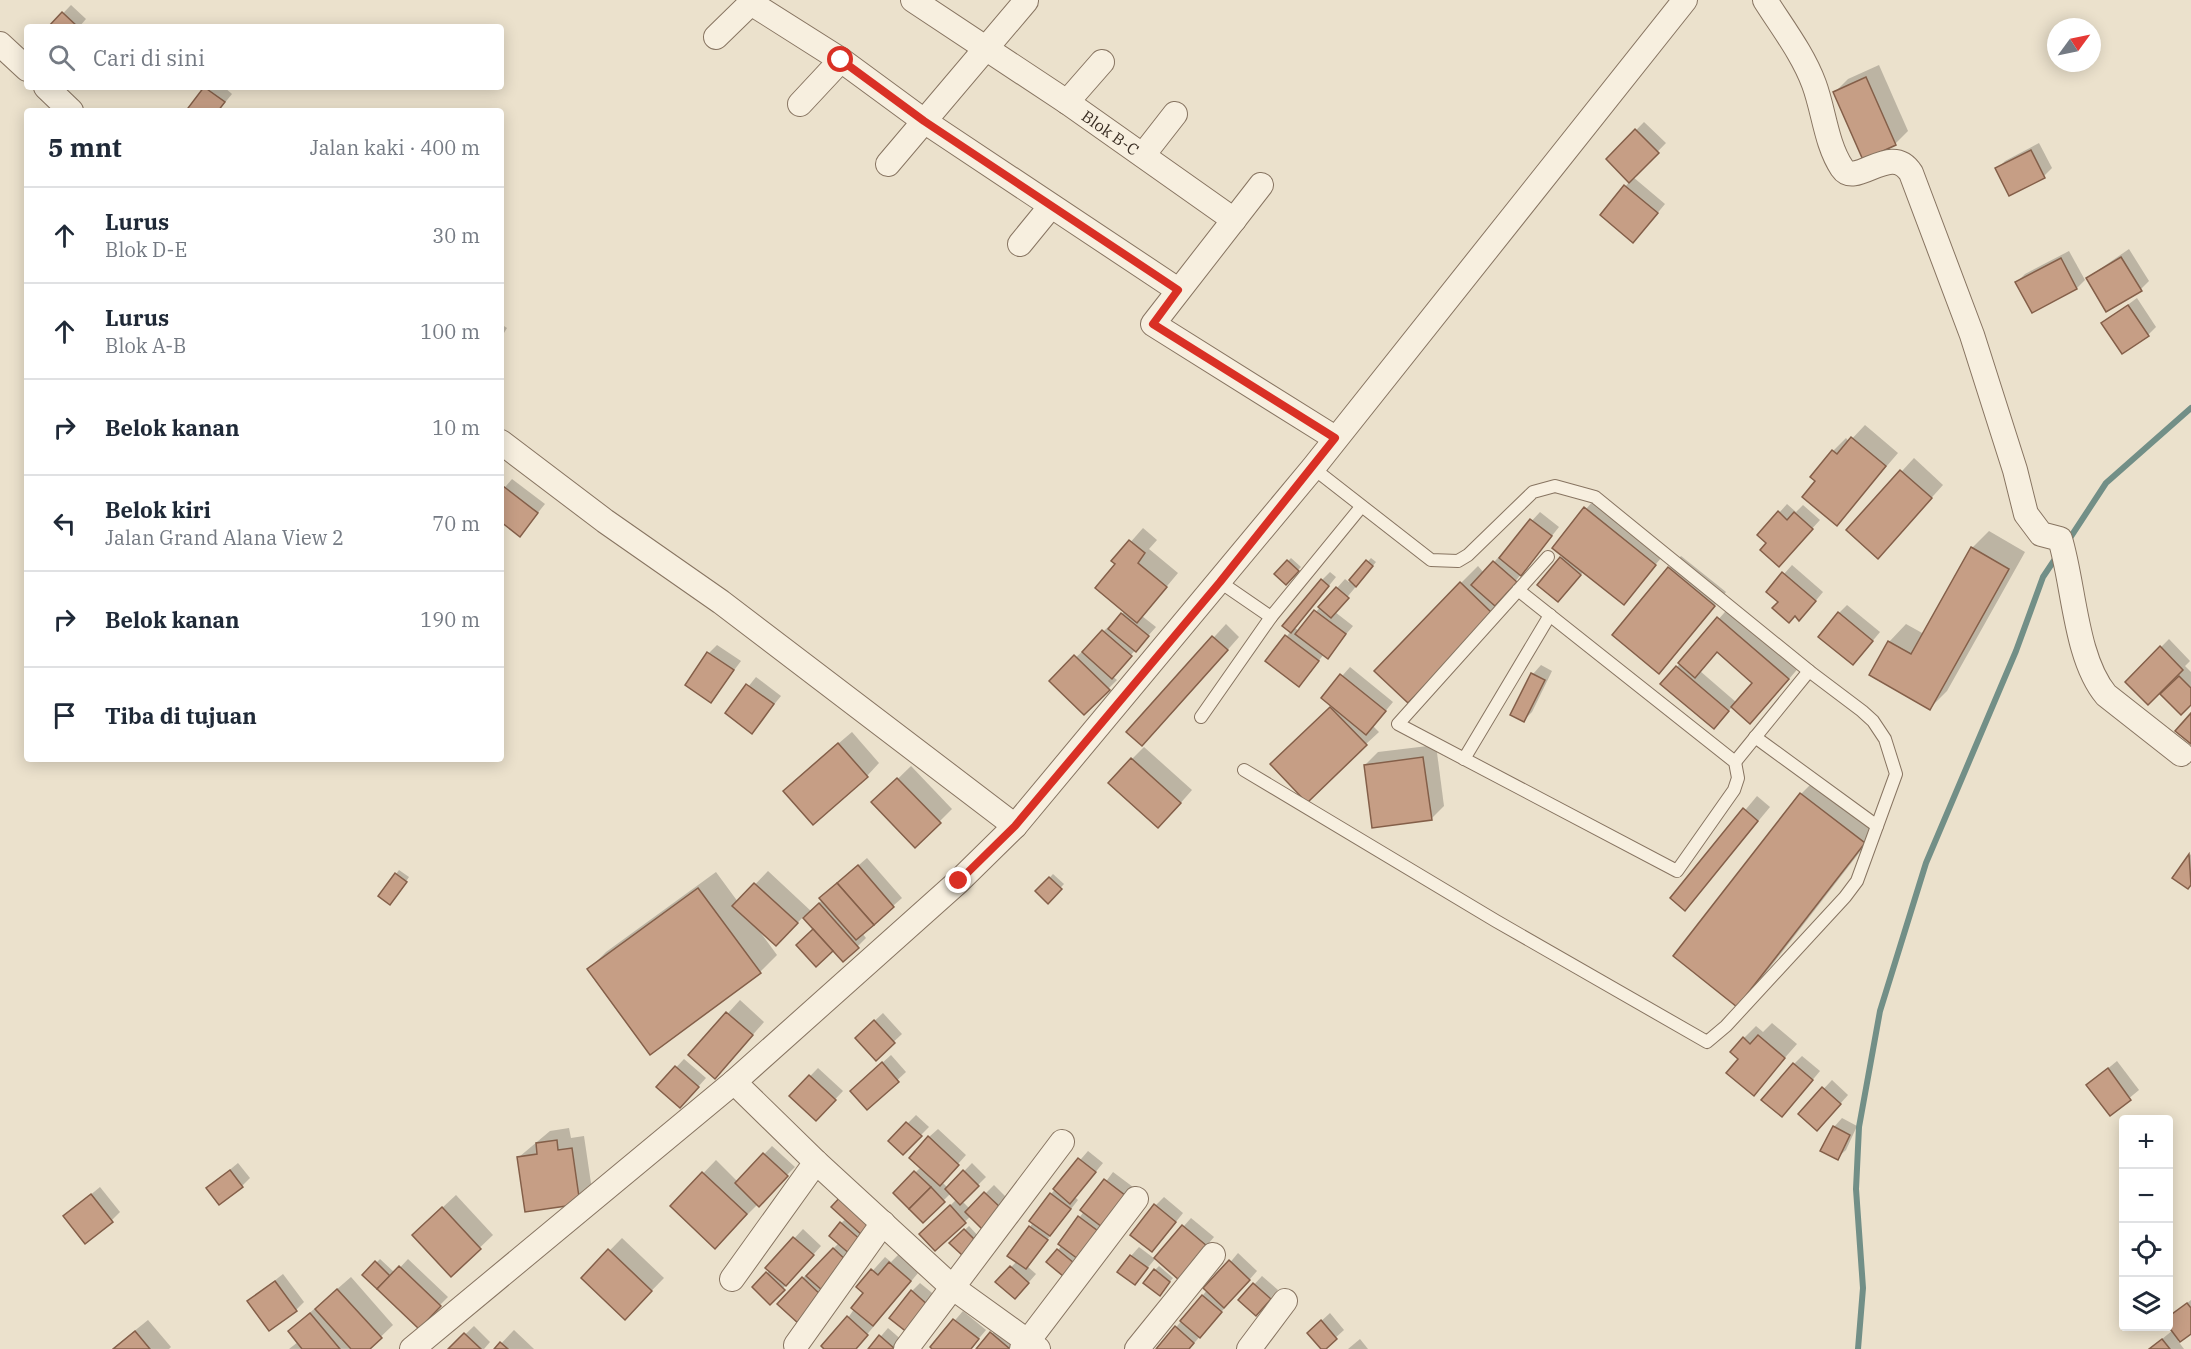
<!DOCTYPE html>
<html lang="id">
<meta charset="utf-8">
<style>
:root{--surface:#fff;--page:#f6f6f7;--text:#1f2937;--muted:#747a83;--line:#e0e1e3}
body{margin:0;font-family:"IBM Plex Serif",serif;background:var(--page);color:var(--text)}
.controls{position:absolute;right:18px;bottom:18px;display:grid;overflow:hidden;border-radius:6px;box-shadow:0 3px 15px #0003}
.controls button{width:54px;height:54px;display:grid;place-items:center;padding:0;border:0;border-bottom:2px solid var(--line);background:var(--surface);color:var(--text);font:30px sans-serif}
.compass{position:absolute;left:2047px;top:18px;width:54px;height:54px;border-radius:50%;background:var(--surface);box-shadow:0 3px 15px #0003;rotate:57deg}
.stop{position:absolute;width:18px;height:18px;margin:-14px;border:4px solid #d93025;border-radius:50%;background:#fff}
.stop.end{background:#d93025;border-color:#fff;box-shadow:0 2px 6px #0008}
.list{margin:0;padding:0;list-style:none}
h2{display:flex;justify-content:space-between;align-items:center;height:78px;margin:0;padding:0 24px;font-size:26px}
h2 small{font-size:20px;font-weight:400;color:var(--muted)}
.list li{display:grid;grid-template-columns:39px 1fr auto;gap:18px;align-items:center;box-sizing:border-box;height:96px;padding:0 24px;border-top:2px solid var(--line)}
.list b{display:block;font-size:22px;white-space:nowrap}
.list p{margin:0;font-size:20px;white-space:nowrap;color:var(--muted)}
.list em{font-size:20px;font-style:normal;color:var(--muted)}
.icon{flex:none;width:33px;height:33px;fill:none;stroke:currentColor;stroke-width:2;stroke-linecap:round;stroke-linejoin:round}
.map{position:relative;flex:none;width:2191px;height:1349px;overflow:hidden}
.search{position:absolute;background:var(--surface);box-shadow:0 3px 15px #0003;left:24px;top:24px;width:480px;height:66px;display:flex;align-items:center;gap:15px;box-sizing:border-box;padding:0 21px;border-radius:6px;color:var(--muted);font-size:22px}
.panel{position:absolute;background:var(--surface);box-shadow:0 3px 15px #0003;left:24px;top:108px;width:480px;height:654px;border-radius:6px}
.map>svg:first-child{display:block}
.shadow{fill:#0003;fill-rule:evenodd}
.lines{fill:none;stroke-linecap:round;stroke-linejoin:round}
.stream{stroke:#728f87;stroke-width:6}
.building{fill:#c69e85;stroke:#845f49;stroke-width:1.5}
.lane-casing{stroke:#877461;stroke-width:14}
.street-casing{stroke:#877461;stroke-width:26}
.lane{stroke:#f7efdf;stroke-width:12}
.street{stroke:#f7efdf;stroke-width:24}
.route{stroke:#d93025;stroke-width:8}
.labels{text-anchor:middle;dominant-baseline:central;stroke-width:6;stroke-linejoin:round;paint-order:stroke}
.street-label{font-size:16px;fill:#392d23;stroke:#f3ebdb}
</style>
<div class="map">
<svg width="2191" height="1349" viewBox="0 0 2191 1349">
<rect width="100%" height="100%" fill="#ebe1cc"/>
<g class="shadow">
<path d="M71,5L86,19L79,27H50Z"/>
<path d="M1879,65L1908,131L1895,144L1835,92L1848,79Z"/>
<path d="M206,87H224L232,94L218,111H195L190,107Z"/>
<path d="M1644,122L1666,143L1633,177L1665,204L1641,233L1602,215L1630,181L1608,159Z"/>
<path d="M2039,143L2052,168L2044,176L1997,169L2005,161Z"/>
<path d="M2129,249L2149,281L2141,289L2087,278Z"/>
<path d="M2069,251L2085,280L2077,288L2033,311L2017,282L2025,274Z"/>
<path d="M2137,298L2156,327L2148,335L2103,323Z"/>
<path d="M501,324L507,328L501,338Z"/>
<path d="M1865,425L1898,453L1837,524L1817,481L1833,451L1846,438L1849,442Z"/>
<path d="M1914,458L1943,485L1890,544L1848,530Z"/>
<path d="M512,479L545,504L520,535L501,521V492Z"/>
<path d="M1598,495L1667,551L1623,603L1584,571L1566,592L1561,558L1564,555L1554,547Z"/>
<path d="M1787,504L1796,512L1803,505L1820,520L1787,556L1769,542L1779,513Z"/>
<path d="M1540,512L1559,527L1506,593L1509,596L1425,684L1461,583L1478,566L1484,573Z"/>
<path d="M1143,528L1157,540L1149,549L1178,573L1142,616L1156,627L1112,676L1117,680L1084,713L1051,681L1125,611L1117,563L1114,561Z"/>
<path d="M1989,531L2025,552L1947,691L1930,708L1889,642L1906,624L1924,634L1972,548Z"/>
<path d="M1681,556L1726,592L1659,672L1669,568Z"/>
<path d="M1291,558L1301,567L1286,583L1276,574Z"/>
<path d="M1371,558L1376,562L1335,612L1353,626L1327,657L1324,654L1307,676L1268,660L1291,631L1322,580L1330,572L1336,577L1295,628L1299,631L1337,588L1345,579L1349,582Z"/>
<path d="M1792,565L1823,592L1808,610L1795,615L1768,592Z"/>
<path d="M1731,605L1801,665L1763,709L1732,707L1722,719L1677,667ZM1718,651L1754,683L1737,703L1700,671Z"/>
<path d="M1847,605L1880,632L1861,655L1839,613Z"/>
<path d="M1226,624L1239,637L1155,732H1128Z"/>
<path d="M2169,639L2190,661L2185,666L2191,672V703L2181,713L2160,692L2127,682Z"/>
<path d="M717,645L741,661L711,701L709,653Z"/>
<path d="M1541,665L1552,671L1532,712L1524,720L1512,715L1533,674Z"/>
<path d="M1350,667L1393,702L1373,726L1379,732L1366,744L1285,752L1333,706L1323,698Z"/>
<path d="M756,677L781,696L752,732L727,713Z"/>
<path d="M852,732L879,763L867,776L798,778Z"/>
<path d="M1436,745L1444,806L1431,819L1365,765L1378,752Z"/>
<path d="M1144,747L1192,790L1171,814L1132,759Z"/>
<path d="M911,766L952,809L915,846L874,802Z"/>
<path d="M1818,777L1880,826L1754,988L1737,1005L1675,956L1801,794Z"/>
<path d="M1757,796L1770,807L1685,909L1672,898Z"/>
<path d="M2191,854V884L2188,887L2174,877Z"/>
<path d="M867,858L902,898L862,933L866,938L844,960L834,949L798,945L815,928L804,916L789,932L758,929L777,955L760,972L589,969L606,952L716,872L738,902L768,871L812,912L830,890Z"/>
<path d="M399,870L409,877L394,899L396,874Z"/>
<path d="M1053,874L1064,884L1048,901L1037,891Z"/>
<path d="M740,1000L764,1022L727,1064L690,1055Z"/>
<path d="M883,1013L902,1034L876,1058L865,1030Z"/>
<path d="M1772,1023L1797,1044L1753,1094L1740,1059L1744,1038L1756,1026L1763,1032Z"/>
<path d="M891,1055L906,1072L867,1108L860,1083Z"/>
<path d="M1802,1056L1820,1071L1790,1107L1794,1064Z"/>
<path d="M684,1059L706,1078L688,1098L658,1087Z"/>
<path d="M2117,1061L2139,1090L2110,1114L2088,1085Z"/>
<path d="M818,1068L843,1091L824,1111L791,1096Z"/>
<path d="M1832,1080L1848,1095L1825,1121L1800,1114Z"/>
<path d="M916,1115L929,1127L903,1153L890,1141Z"/>
<path d="M1842,1118L1857,1126L1846,1150L1837,1158L1834,1127Z"/>
<path d="M569,1128L571,1138L584,1136L592,1190L579,1203L519,1157L550,1131Z"/>
<path d="M938,1129L966,1155L942,1182L948,1188L972,1163L986,1177L962,1201L970,1209L994,1185L1009,1200L982,1227L971,1216L935,1249L929,1226L957,1199L950,1194L923,1221L895,1193L921,1167L929,1137Z"/>
<path d="M772,1146L795,1167L728,1234L672,1206L716,1160L738,1182Z"/>
<path d="M1088,1151L1103,1163L1075,1197L1078,1200L1027,1266L1036,1274L1023,1289L997,1282L1017,1261L1030,1227L1051,1194Z"/>
<path d="M238,1163L250,1178L242,1186L208,1188Z"/>
<path d="M1113,1172L1133,1187L1067,1271L1058,1250L1062,1245L1060,1244Z"/>
<path d="M100,1187L120,1212L112,1220L65,1216Z"/>
<path d="M456,1195L493,1235L451,1275L427,1222Z"/>
<path d="M1164,1197L1183,1213L1160,1242L1156,1205Z"/>
<path d="M1191,1218L1214,1237L1187,1269L1156,1258Z"/>
<path d="M846,1219L869,1232L807,1314L803,1278L839,1243L841,1223Z"/>
<path d="M969,1226L979,1237L962,1253L951,1243Z"/>
<path d="M803,1229L821,1246L770,1303L754,1287L770,1270L767,1268Z"/>
<path d="M622,1238L664,1278L625,1318L583,1278Z"/>
<path d="M1139,1247L1155,1259L1135,1283L1131,1256Z"/>
<path d="M903,1250L923,1267L855,1349H827L865,1293L858,1287L885,1257L891,1262Z"/>
<path d="M1238,1253L1257,1271L1189,1349H1158Z"/>
<path d="M380,1259L395,1273L408,1259L448,1297L418,1327L364,1275Z"/>
<path d="M1159,1266L1173,1278L1163,1290L1155,1270Z"/>
<path d="M283,1274L304,1302L296,1310L249,1301Z"/>
<path d="M1262,1276L1278,1290L1264,1305L1240,1300Z"/>
<path d="M351,1277L393,1325L368,1349H289L298,1342V1323Z"/>
<path d="M920,1283L937,1297L908,1331L912,1291Z"/>
<path d="M2191,1300V1332L2178,1341L2184,1349H2150L2173,1330L2174,1313Z"/>
<path d="M963,1311L986,1330L970,1349H934L932,1347Z"/>
<path d="M1330,1313L1344,1330L1323,1349L1317,1325Z"/>
<path d="M148,1320L171,1347L169,1349H112Z"/>
<path d="M1000,1325L1017,1340L1009,1349H978Z"/>
<path d="M474,1326L490,1342L484,1349H450Z"/>
<path d="M888,1328L904,1342L898,1349H870Z"/>
<path d="M514,1330L534,1349H496Z"/>
<path d="M1360,1339L1368,1349H1348Z"/>
</g>
<g class="lines">
<g class="stream">
<path d="M2068,541L2106,483L2191,408"/>
<path d="M1858,1349L1863,1288L1856,1189L1859,1127L1880,1011L1926,863L2016,651L2043,577L2057,556"/>
</g>
</g>
<g class="building">
<path d="M62,12L78,27H48Z"/>
<path d="M1866,77L1896,145L1863,160L1833,92Z"/>
<path d="M204,87L225,102L218,111H192L188,108Z"/>
<path d="M1635,129L1659,153L1629,183L1606,159Z"/>
<path d="M2031,150L2045,178L2009,196L1995,168Z"/>
<path d="M1624,185L1658,213L1633,243L1600,215Z"/>
<path d="M2121,257L2142,291L2106,312L2086,278Z"/>
<path d="M2061,258L2077,289L2032,313L2015,282Z"/>
<path d="M2128,305L2149,336L2122,354L2101,323Z"/>
<path d="M1851,437L1886,466L1837,526L1802,497L1815,481L1810,477L1832,450L1837,454Z"/>
<path d="M1900,470L1932,498L1878,559L1846,530Z"/>
<path d="M503,486L538,513L520,537L501,522Z"/>
<path d="M1584,507L1656,565L1624,605L1552,548Z"/>
<path d="M1778,511L1787,520L1794,512L1813,529L1779,567L1760,550L1766,543L1757,535Z"/>
<path d="M1530,519L1552,536L1521,576L1499,558Z"/>
<path d="M1129,540L1145,553L1138,563L1167,587L1137,623L1095,588L1115,564L1111,561Z"/>
<path d="M1971,547L2009,569L1930,710L1869,675L1888,641L1911,654Z"/>
<path d="M1560,557L1581,575L1558,602L1537,585Z"/>
<path d="M1287,560L1299,571L1286,585L1274,574Z"/>
<path d="M1366,560L1373,566L1356,587L1349,580Z"/>
<path d="M1493,561L1517,582L1495,606L1471,585Z"/>
<path d="M1668,567L1715,606L1659,674L1612,635Z"/>
<path d="M1782,572L1816,601L1799,621L1795,616L1789,623L1772,608L1778,602L1766,592Z"/>
<path d="M1321,579L1329,586L1291,633L1282,626Z"/>
<path d="M1460,582L1493,614L1408,703L1374,671Z"/>
<path d="M1336,587L1349,598L1331,618L1318,607Z"/>
<path d="M1314,610L1346,634L1328,659L1295,634Z"/>
<path d="M1838,612L1873,641L1853,665L1818,637Z"/>
<path d="M1121,613L1149,636L1136,652L1108,629Z"/>
<path d="M1717,617L1789,679L1750,724L1731,707L1752,683L1717,652L1695,678L1678,663Z"/>
<path d="M1102,630L1132,656L1112,679L1082,652Z"/>
<path d="M1285,635L1319,661L1299,687L1265,661Z"/>
<path d="M1212,636L1228,650L1142,746L1126,732Z"/>
<path d="M2160,646L2183,670L2148,705L2125,682Z"/>
<path d="M707,652L734,670L711,703L685,685Z"/>
<path d="M1074,655L1110,690L1084,715L1049,681Z"/>
<path d="M1676,666L1729,711L1714,729L1660,684Z"/>
<path d="M1531,673L1545,680L1524,722L1510,715Z"/>
<path d="M1340,674L1386,711L1366,735L1321,698Z"/>
<path d="M2179,676L2191,688V705L2181,715L2160,694Z"/>
<path d="M746,684L774,704L752,734L725,713Z"/>
<path d="M1330,707L1367,745L1307,803L1270,764Z"/>
<path d="M2191,713V744L2175,731Z"/>
<path d="M838,743L868,777L813,825L783,791Z"/>
<path d="M1423,757L1432,820L1372,828L1364,765Z"/>
<path d="M1131,758L1181,803L1158,828L1108,783Z"/>
<path d="M897,778L941,823L915,848L871,802Z"/>
<path d="M1800,793L1865,843L1737,1007L1673,956Z"/>
<path d="M1743,808L1758,821L1685,911L1670,898Z"/>
<path d="M2189,854L2191,885L2188,889L2172,878Z"/>
<path d="M858,865L894,907L874,925L837,883Z"/>
<path d="M395,873L407,882L390,905L378,896Z"/>
<path d="M1049,877L1062,889L1048,904L1035,891Z"/>
<path d="M754,883L798,923L776,946L732,906Z"/>
<path d="M837,883L874,925L856,940L819,898Z"/>
<path d="M698,888L761,973L650,1055L587,969Z"/>
<path d="M819,903L859,948L843,962L803,918Z"/>
<path d="M813,929L833,951L816,967L796,945Z"/>
<path d="M726,1012L753,1035L715,1079L688,1055Z"/>
<path d="M874,1020L895,1043L876,1061L855,1038Z"/>
<path d="M1758,1035L1785,1058L1754,1096L1726,1073L1738,1059L1730,1052L1743,1037L1750,1044Z"/>
<path d="M882,1062L899,1082L867,1110L850,1091Z"/>
<path d="M1793,1063L1813,1080L1782,1117L1761,1100Z"/>
<path d="M675,1066L699,1087L680,1108L656,1087Z"/>
<path d="M2108,1068L2131,1100L2110,1116L2086,1085Z"/>
<path d="M809,1075L836,1100L816,1121L789,1096Z"/>
<path d="M1822,1087L1841,1104L1817,1131L1798,1114Z"/>
<path d="M906,1122L922,1136L903,1155L888,1141Z"/>
<path d="M1833,1126L1850,1135L1838,1160L1820,1151Z"/>
<path d="M928,1136L959,1165L940,1186L909,1158Z"/>
<path d="M557,1140L558,1150L572,1148L580,1204L525,1212L517,1157L537,1154L536,1143Z"/>
<path d="M763,1153L788,1176L759,1207L735,1183Z"/>
<path d="M1078,1158L1096,1172L1070,1204L1053,1189Z"/>
<path d="M230,1170L243,1187L219,1205L206,1188Z"/>
<path d="M963,1170L979,1186L960,1205L945,1189Z"/>
<path d="M914,1171L931,1187L909,1209L893,1193Z"/>
<path d="M702,1172L747,1214L715,1249L670,1206Z"/>
<path d="M1104,1179L1126,1196L1102,1227L1080,1210Z"/>
<path d="M931,1187L945,1202L923,1223L909,1209Z"/>
<path d="M984,1192L1002,1209L982,1229L965,1212Z"/>
<path d="M1050,1193L1071,1209L1050,1236L1029,1221Z"/>
<path d="M91,1194L113,1222L85,1244L63,1216Z"/>
<path d="M843,1194L874,1223L863,1236L831,1207Z"/>
<path d="M1154,1204L1176,1222L1152,1252L1130,1235Z"/>
<path d="M950,1205L966,1223L935,1251L919,1234Z"/>
<path d="M442,1207L481,1249L451,1277L412,1235Z"/>
<path d="M1078,1216L1098,1231L1078,1259L1058,1244Z"/>
<path d="M840,1222L862,1241L851,1255L829,1236Z"/>
<path d="M1182,1225L1207,1246L1179,1280L1154,1258Z"/>
<path d="M1029,1226L1048,1240L1026,1269L1007,1256Z"/>
<path d="M964,1229L976,1241L962,1255L949,1243Z"/>
<path d="M793,1237L814,1255L786,1286L765,1268Z"/>
<path d="M833,1248L848,1262L823,1291L806,1276Z"/>
<path d="M608,1249L652,1291L625,1320L581,1278Z"/>
<path d="M1057,1249L1074,1263L1063,1276L1046,1262Z"/>
<path d="M1130,1255L1148,1268L1135,1285L1117,1272Z"/>
<path d="M1229,1260L1250,1280L1224,1308L1203,1288Z"/>
<path d="M375,1261L390,1276L377,1289L362,1275Z"/>
<path d="M889,1262L911,1281L873,1326L851,1308L863,1293L856,1287L871,1269L878,1275Z"/>
<path d="M399,1266L441,1306L419,1329L377,1289Z"/>
<path d="M1010,1266L1029,1283L1015,1299L995,1282Z"/>
<path d="M1154,1269L1170,1282L1160,1296L1143,1283Z"/>
<path d="M766,1272L785,1290L770,1305L752,1287Z"/>
<path d="M802,1277L823,1297L799,1324L777,1304Z"/>
<path d="M275,1281L297,1311L269,1331L247,1301Z"/>
<path d="M1253,1283L1271,1299L1256,1316L1238,1300Z"/>
<path d="M337,1289L382,1338L370,1349H351L315,1309Z"/>
<path d="M911,1290L929,1306L908,1333L889,1318Z"/>
<path d="M1202,1295L1222,1312L1200,1338L1180,1321Z"/>
<path d="M2187,1303L2191,1308V1334L2180,1342L2168,1326V1317Z"/>
<path d="M310,1313L340,1349H302L288,1331Z"/>
<path d="M847,1316L868,1335L856,1349H824L821,1346Z"/>
<path d="M953,1319L979,1339L971,1349H932L930,1347Z"/>
<path d="M1321,1320L1337,1339L1326,1349H1321L1307,1333Z"/>
<path d="M1175,1326L1194,1343L1189,1349H1156Z"/>
<path d="M135,1331L150,1349H113Z"/>
<path d="M990,1332L1010,1349H976Z"/>
<path d="M464,1333L481,1349H448Z"/>
<path d="M879,1335L895,1349H868Z"/>
<path d="M2162,1339L2170,1349H2149Z"/>
<path d="M500,1342L508,1349H494Z"/>
</g>
<g class="lines">
<g class="lane-casing">
<g id="lane">
<path d="M1220,582L1271,617"/>
<path d="M1518,590L1735,762L1738,778L1734,790L1677,871L1398,724L1548,557"/>
<path d="M1201,717L1271,617L1361,507"/>
<path d="M1755,737L1877,826"/>
<path d="M1464,759L1550,615"/>
<path d="M1735,762L1809,671"/>
<path d="M1244,770L1496,921L1707,1042L1726,1026L1845,897L1857,881L1896,774L1885,739L1873,721L1862,711L1809,671L1595,497L1555,486L1533,492L1468,555L1458,561L1431,560L1313,468"/>
</g>
</g>
<g class="street-casing">
<g id="street">
<path id="s1" d="M913,0L1067,102L1234,220"/>
<path d="M1765,0C1782,27 1803,54 1814,84C1824,111 1826,144 1842,168C1856,189 1891,141 1911,173L1972,335L2015,470L2026,514L2041,534L2060,539C2074,584 2075,658 2106,695L2181,754"/>
<path d="M751,3L841,60L924,121L1178,290"/>
<path d="M716,37L754,0"/>
<path d="M0,44L27,69"/>
<path d="M46,87L71,111"/>
<path d="M1067,102L1102,62"/>
<path d="M800,104L841,60"/>
<path d="M1143,155L1175,114"/>
<path d="M888,164L1026,1"/>
<path d="M1261,185L1153,324L1335,438"/>
<path d="M1020,244L1051,206"/>
<path d="M501,442L605,521L721,602L1015,826"/>
<path d="M734,1082L816,1162L952,1287L1038,1349"/>
<path d="M732,1279L816,1162"/>
<path d="M796,1345L883,1223"/>
<path d="M412,1349L734,1082L959,881L1015,826L1313,468L1685,0"/>
<path d="M906,1349L1062,1142"/>
<path d="M1022,1349L1136,1199"/>
<path d="M1137,1349L1213,1255"/>
<path d="M1249,1349L1285,1301"/>
</g>
</g>
<use href="#lane" class="lane"/>
<use href="#street" class="street"/>
</g>
<g class="lines">
<path class="route" d="M841,60L924,121L1178,290L1153,324L1335,438L1220,582L1015,826L959,881"/>
</g>
<g class="labels">
<g class="street-label">
<text stroke="none"><textPath href="#s1" startOffset="238">Blok B-C</textPath></text>
</g>
</g>
</svg>
<div class="controls">
<button>+</button>
<button>−</button>
<button><svg class="icon" aria-label="locate" viewBox="0 0 24 24"><circle cx="12" cy="12" r="6"/><path d="M12 2v4M12 18v4M2 12h4M18 12h4"/></svg></button>
<button><svg class="icon" aria-label="layers" viewBox="0 0 24 24"><path d="M12 4l9 5-9 5-9-5zM3 14l9 5 9-5"/></svg></button>
</div>
<svg class="compass" viewBox="-18 -18 36 36"><path d="M0-13l5 13h-10z" fill="#e53935"/><path d="M0 13l5-13h-10z" fill="#747a83"/></svg>
<div class="stop" style="left:841px;top:60px"></div>
<div class="stop end" style="left:959px;top:881px"></div>
<div class="search"><svg class="icon" aria-label="search" viewBox="0 0 24 24"><circle cx="10" cy="10" r="6"/><path d="M15 15l6 6"/></svg>Cari di sini</div>
<section class="panel">
<h2>5 mnt<small>Jalan kaki · 400 m</small></h2>
<ul class="list">
<li><svg class="icon" aria-label="ahead" viewBox="0 0 24 24"><path d="M12 20V5M6 11l6-6 6 6"/></svg><div><b>Lurus</b><p>Blok D-E</p></div><em>30 m</em></li>
<li><svg class="icon" aria-label="ahead" viewBox="0 0 24 24"><path d="M12 20V5M6 11l6-6 6 6"/></svg><div><b>Lurus</b><p>Blok A-B</p></div><em>100 m</em></li>
<li><svg class="icon" aria-label="right" viewBox="0 0 24 24"><path d="M7 20v-9h11M14 6l5 5-5 5"/></svg><div><b>Belok kanan</b></div><em>10 m</em></li>
<li><svg class="icon" aria-label="left" viewBox="0 0 24 24"><path d="M17 20v-9H6M10 6l-5 5 5 5"/></svg><div><b>Belok kiri</b><p>Jalan Grand Alana View 2</p></div><em>70 m</em></li>
<li><svg class="icon" aria-label="right" viewBox="0 0 24 24"><path d="M7 20v-9h11M14 6l5 5-5 5"/></svg><div><b>Belok kanan</b></div><em>190 m</em></li>
<li><svg class="icon" aria-label="arrive" viewBox="0 0 24 24"><path d="M6 21V4h12l-3 4 3 4H6"/></svg><div><b>Tiba di tujuan</b></div></li>
</ul>
</section>
</div>
